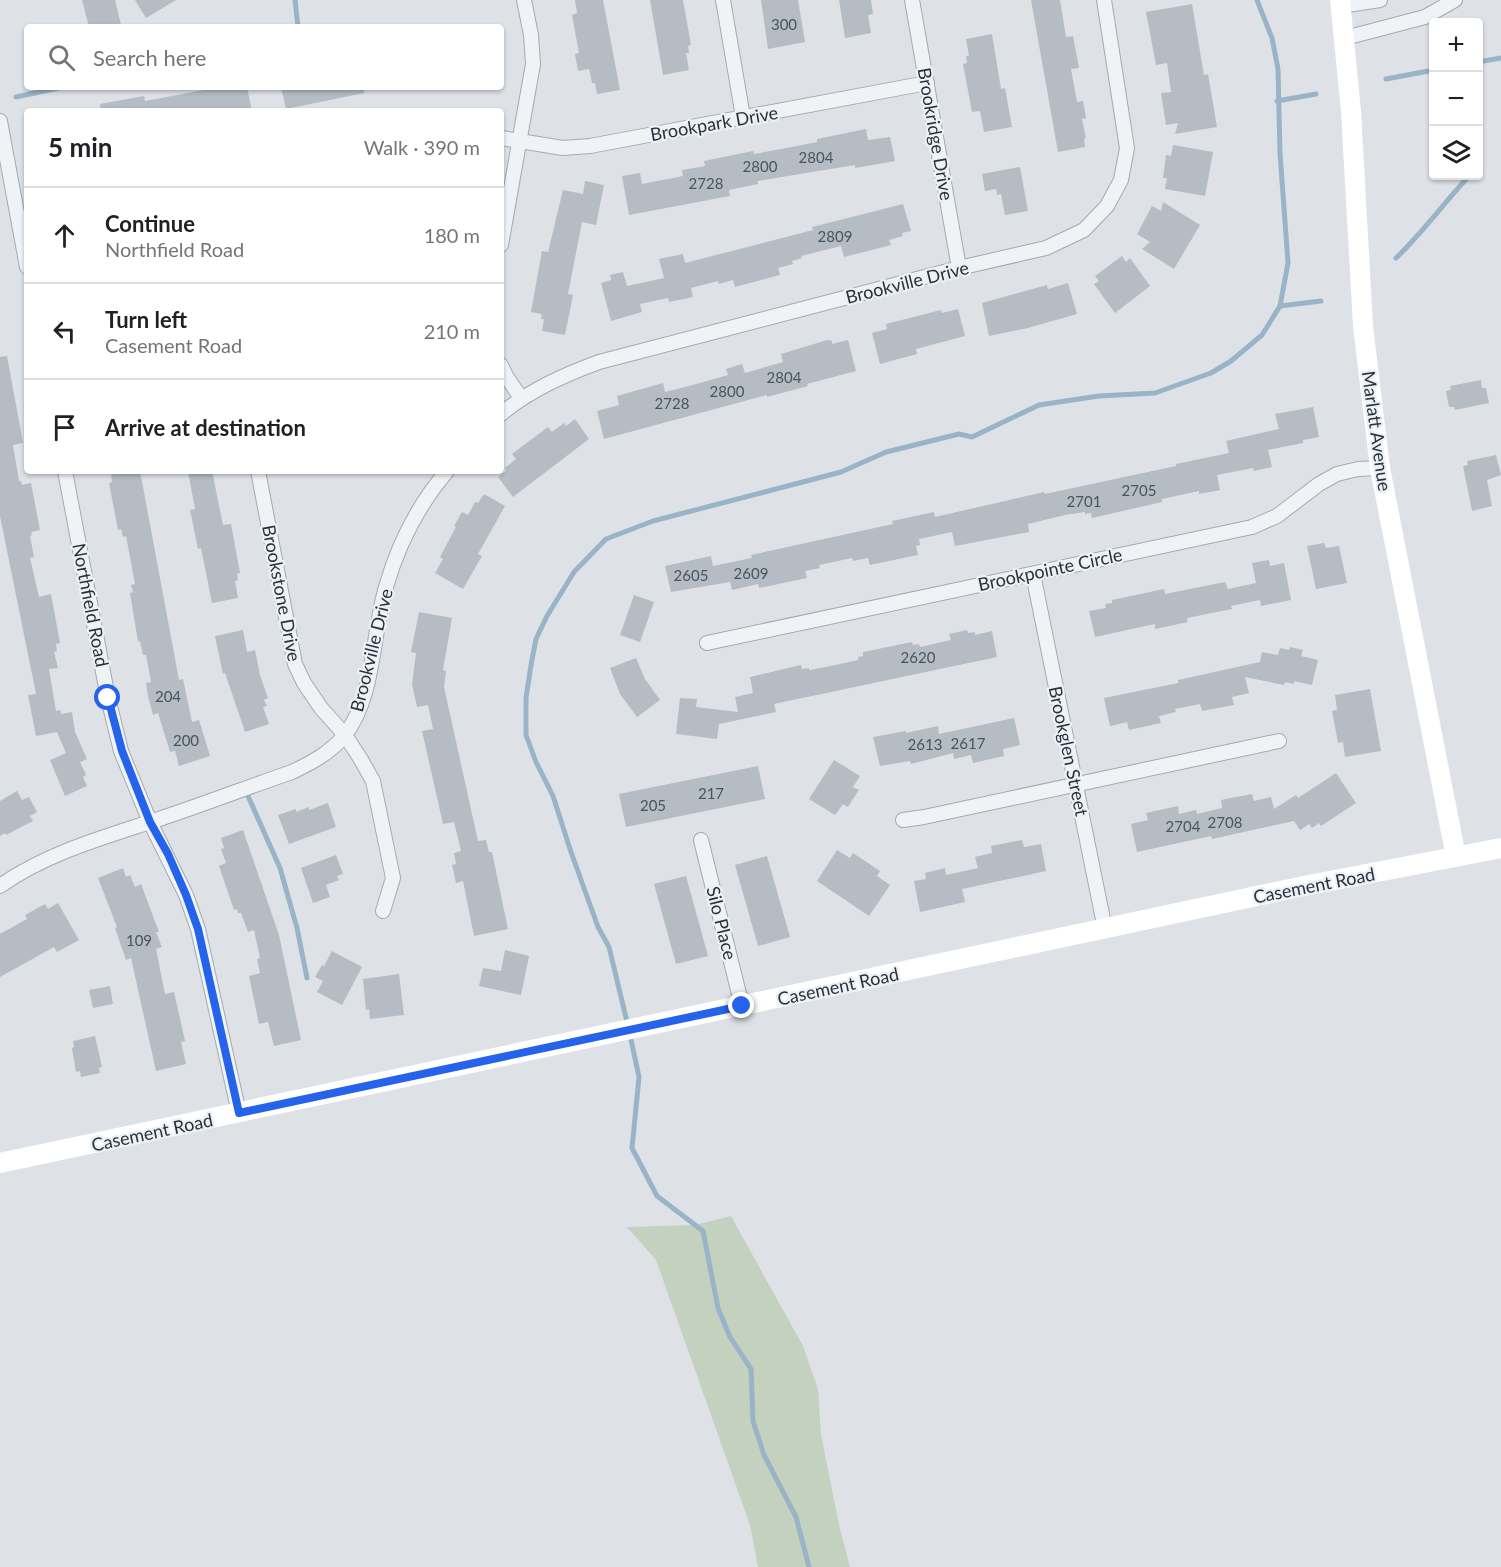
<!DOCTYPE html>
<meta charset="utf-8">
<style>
:root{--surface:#fff;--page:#f6f6f6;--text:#202124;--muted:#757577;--line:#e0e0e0}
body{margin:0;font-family:Lato,sans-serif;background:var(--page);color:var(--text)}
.controls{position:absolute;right:18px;top:18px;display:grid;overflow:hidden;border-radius:6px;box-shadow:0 2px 4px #0004}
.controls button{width:54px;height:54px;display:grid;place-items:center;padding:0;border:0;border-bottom:2px solid var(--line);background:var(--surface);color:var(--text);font:30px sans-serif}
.stop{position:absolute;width:18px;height:18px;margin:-14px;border:4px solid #2563eb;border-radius:50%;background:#fff}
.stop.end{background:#2563eb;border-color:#fff;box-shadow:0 2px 6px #0008}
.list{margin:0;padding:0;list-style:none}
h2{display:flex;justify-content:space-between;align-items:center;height:78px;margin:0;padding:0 24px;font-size:26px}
h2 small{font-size:20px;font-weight:400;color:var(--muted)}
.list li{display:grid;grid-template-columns:39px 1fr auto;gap:18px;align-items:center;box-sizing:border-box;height:96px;padding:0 24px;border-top:2px solid var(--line)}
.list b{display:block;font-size:22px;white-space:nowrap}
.list p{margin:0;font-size:20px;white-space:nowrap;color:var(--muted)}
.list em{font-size:20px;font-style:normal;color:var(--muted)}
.icon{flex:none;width:33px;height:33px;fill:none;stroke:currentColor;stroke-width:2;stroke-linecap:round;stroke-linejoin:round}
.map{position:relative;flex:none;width:1501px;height:1567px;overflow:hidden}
.search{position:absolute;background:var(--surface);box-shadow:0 2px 4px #0004;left:24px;top:24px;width:480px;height:66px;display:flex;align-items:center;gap:15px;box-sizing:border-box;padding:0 21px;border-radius:6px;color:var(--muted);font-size:22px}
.panel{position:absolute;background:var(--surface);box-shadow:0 2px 4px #0004;left:24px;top:108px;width:480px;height:366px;border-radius:6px}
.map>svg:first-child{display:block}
.green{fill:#c5d1bf}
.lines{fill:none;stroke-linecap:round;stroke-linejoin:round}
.stream{stroke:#99b4c7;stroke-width:5}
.building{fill:#b5bcc4}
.street-casing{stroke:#a3aab1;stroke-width:16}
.street{stroke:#f0f3f5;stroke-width:14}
.secondary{stroke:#fff;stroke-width:20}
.route{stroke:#2563eb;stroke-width:8}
.labels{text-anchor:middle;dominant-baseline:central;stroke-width:4.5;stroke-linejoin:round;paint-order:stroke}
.number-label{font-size:15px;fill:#4a545f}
.street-label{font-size:18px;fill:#27323d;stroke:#edf1f5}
</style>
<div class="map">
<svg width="1501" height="1567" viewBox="0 0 1501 1567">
<rect width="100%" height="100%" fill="#dee2e7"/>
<path class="green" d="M731,1216L803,1346L818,1389L821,1434L840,1529L850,1567H758L750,1525L656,1260L627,1227L695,1225Z"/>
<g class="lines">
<g class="stream">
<path d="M295,0L298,27"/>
<path d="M1478,62L1501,58"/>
<path d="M1386,79L1434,70"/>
<path d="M16,97L63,87"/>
<path d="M1277,101L1316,94"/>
<path d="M1396,258C1422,233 1444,203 1469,176"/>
<path d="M1280,306L1321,301"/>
<path d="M248,796L280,868L297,928L307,978"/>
<path d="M628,1026L609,947L598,927L571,852L553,796L536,762L526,735V698L531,665L536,639L547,616L574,572L606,539L653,521L841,472L886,452L959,434L972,437L1039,405L1099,396L1155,393L1211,373L1231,361L1262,335L1280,306L1288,263L1280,153L1278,69L1272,38L1257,0"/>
<path d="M630,1035L639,1077L632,1148L657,1196L703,1231L718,1308L730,1337L751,1369L753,1421L764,1455L796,1517L809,1567"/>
</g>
</g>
<g class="building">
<path d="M82,0H115L121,25L113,27H89Z"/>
<path d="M135,0H176L146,18Z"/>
<path d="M575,0H603L620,90L597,94L595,83H592L589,69L578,71L575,54L579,53L572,15L577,13Z"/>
<path d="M650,0H683L691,45L688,46L689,53H686L689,70L663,75Z"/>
<path d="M761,0H798L805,42L768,49Z"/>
<path d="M839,0H871L873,14L868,15L871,33L845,38Z"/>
<path d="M1031,0H1060L1066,37L1073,36L1079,68L1071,69L1077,102L1083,101L1086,118L1082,119L1086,138L1084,139L1085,147L1058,152Z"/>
<path d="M1192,4L1204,75L1208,74L1217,127L1175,134L1178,123L1166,125L1161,93L1171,92L1167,63L1156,65L1146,12Z"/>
<path d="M992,34L1001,89L1005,88L1012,127L984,132L980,111L972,112L963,64L967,63L966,56H969L966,39Z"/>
<path d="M220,87H247L252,111H101L100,104L144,96L145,101Z"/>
<path d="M281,87H364V93L286,109Z"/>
<path d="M866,129L868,140L890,137L895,161L855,168V165L758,181V184L729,190L730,196L629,215L622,176L640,173L642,184L683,176L682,170L705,166L704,161L753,151L754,154L792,147L817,142V139Z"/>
<path d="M1173,145L1213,152L1205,196L1165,189L1167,178H1163L1166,155L1171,156Z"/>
<path d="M1020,167L1028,211L1005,215L1001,194L997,195L996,189L985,191L982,174Z"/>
<path d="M585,181L604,185L596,225L582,222L568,294L573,295L565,335L542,331L544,319H541L542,314L531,312L542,251L548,252L563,190L583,194Z"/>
<path d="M1163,202L1200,225L1174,269L1142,249L1150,242L1137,234L1152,206L1161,211Z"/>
<path d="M903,204L911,231L902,233L903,236L889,240L891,245L844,257L841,246L801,256L802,258L792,261L793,264L778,268L780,275L735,287L733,280L719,284L718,281L691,288L693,297L669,302L668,298L640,304L642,312L611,321L601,283L611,280L610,275L623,272L627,286L664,278L659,259L683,254L685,263L813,230L812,227Z"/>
<path d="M1122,256L1126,262L1130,258L1150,286L1115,313L1094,284L1099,281L1095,276Z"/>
<path d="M1068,283L1077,314L1028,328L989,336L982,303L1047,285L1048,289Z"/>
<path d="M958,309L965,336L916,349L917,354L880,364L872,333L887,329L886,324L941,310L942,313Z"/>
<path d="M827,340L832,341V344L848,340L856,371L807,384L808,386L767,397V395L604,439L597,411L619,405L617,396L663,383L665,392L689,386L728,375L726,369L742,364L745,373L783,362L781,354Z"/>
<path d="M7,356L23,443L13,445L19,481H21L22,485L31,483L40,530L31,532L32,535L30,536L34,557L30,558L39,597L51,594L60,643L56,644L57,651L54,652L58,668L49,669L56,711L60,710L61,714L72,712L75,732L87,759L80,762L86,775L83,777L87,786L65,796L50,760L66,753L57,732L36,736L28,695L36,694L0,516V357Z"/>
<path d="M1481,380L1482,388H1486L1489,403L1455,410L1454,407H1449L1446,391L1451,390L1450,386Z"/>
<path d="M1313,407L1319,437L1303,440V443L1268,450L1272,467L1254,471L1253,468L1217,475L1220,490L1199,494V491L1162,499V502L1092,518L1091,513L1085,514V512L1065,515L1028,524L1029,532L955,546L952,532L919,539L920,545L916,546L918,555L870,565L868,558L853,561L852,558L819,565L820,568L805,571L807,578L759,588L758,584L732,590L730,582L671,592L665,566L711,556L713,566L752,558L751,555L893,524L892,521L934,512L935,517L1044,492L1045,494L1176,466V464L1229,453L1226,441L1279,429L1275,414Z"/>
<path d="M575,419L589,439L513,497L498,477L506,471L505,468L516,459L512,454L548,427L552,432L564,423L566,426Z"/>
<path d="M1496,455L1501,475L1487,480L1492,506L1472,511L1463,466L1468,465L1467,461Z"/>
<path d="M113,471H140L179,680L183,679L192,722L199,720L210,756L179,766L175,751L170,752L158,713L153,715L148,696L146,683L151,682L146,655H143L140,641L138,642L130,593L133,592L131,585L135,584L126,536L123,537L121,529L118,530L109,483L112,482L111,475L114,474Z"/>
<path d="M188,471H212L223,525L231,524L240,573L237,574L238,580L235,581L238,598L212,603L201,548L198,549L190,510L195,509Z"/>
<path d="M484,494L505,506L478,554L482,556L463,589L435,573L443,559L440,557L456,527L454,526L462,512L468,515L475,502L478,503Z"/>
<path d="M1324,543L1326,548L1339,546L1347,583L1316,589L1307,546Z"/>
<path d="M1269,560L1270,566L1284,563L1291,600L1261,606L1260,600L1231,606L1232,609L1187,618L1188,622L1155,629V624L1095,637L1089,611L1106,608L1105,604L1112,603V600L1164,589L1165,594L1225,582L1228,589L1256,583L1252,563Z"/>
<path d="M634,595L654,602L640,642L620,635Z"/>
<path d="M419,612L452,618L443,670L446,671L444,687L478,841L486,840L489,852H492L508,929L474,936L463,881L456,883L452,865L456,864L454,853L461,851L454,822L443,824L422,731L433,729L428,705L417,707L412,684L416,653L411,652Z"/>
<path d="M243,630L247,652L255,650L260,675L268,698L264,700L267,706L263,707L269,724L245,732L225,673L223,674L215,636Z"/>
<path d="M967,630L968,633L975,632V635L992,631L997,657L774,704L776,712L719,724L717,739L676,734L680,698L697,699L696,707L738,712L735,697L753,693L750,677L801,665L802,669L809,668V670L826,667L858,660V657L863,656V652L912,642L913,645L919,644L920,647L951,640L949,634Z"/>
<path d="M1290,647L1303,650L1301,656L1318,660L1312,685L1294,681V684L1285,682L1284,685L1245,677L1249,693L1232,697L1234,705L1202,711L1200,704L1175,709L1176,712L1159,716L1161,723L1129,730L1127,722L1110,726L1104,698L1178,683V680L1260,662L1262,652L1278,655L1280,648L1289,650Z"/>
<path d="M636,658L645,679L660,700L637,717L620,694L610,668Z"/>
<path d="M1370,689L1381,751L1345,757L1343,742L1338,743L1332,711L1337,710L1335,695Z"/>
<path d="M1014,718L1020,745L1003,749L1004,756L973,763L971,755L954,759L953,753L911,764L910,761L880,766L873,737L906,731V733L938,726L939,734Z"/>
<path d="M834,760L860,776L853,787L859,790L853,799L848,807L843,804L835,815L809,799Z"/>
<path d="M758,766L765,799L626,827L619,794Z"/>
<path d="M1336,773L1356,803L1321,826L1319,823L1312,828L1309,824L1300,830L1294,821L1212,839L1211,836L1137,852L1131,824L1148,820L1146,813L1178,806L1179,814L1196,810L1197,814L1222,808L1221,800L1252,794L1254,801L1271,797L1274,809L1296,795L1298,798Z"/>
<path d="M17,791L22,800L29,797L37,812L30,816L33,821L6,835L5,833L0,836V801Z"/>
<path d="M328,803L336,827L289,844L278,815L296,809V812L309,807V810Z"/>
<path d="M243,830L279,935L301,1040L274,1046L268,1022L259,1024L249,976L260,973L257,959L260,958L254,930L248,932L241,913H238L237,909L234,910L219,866L226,863L221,849L224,848L221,838Z"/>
<path d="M1022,840L1024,847L1041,844L1046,871L962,889L965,902L920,912L914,881L926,879L925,873L945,868L946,875L978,868L975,857L992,853L991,846Z"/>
<path d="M837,850L850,858L853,853L880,871L877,876L890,885L869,916L817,881Z"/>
<path d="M336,855L343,874L337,876L339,880L326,885L330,897L313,903L301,868Z"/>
<path d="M767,856L790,937L758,946L735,865Z"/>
<path d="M123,868L126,877L130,875L135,887L141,884L159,932H156L162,947L156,949L165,994L174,992L185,1041L181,1042L186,1064L156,1071L131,958L126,960L115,928L117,927L98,878Z"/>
<path d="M686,876L708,956L676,964L654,884Z"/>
<path d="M58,903L79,940L57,952L54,947L0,977V934L27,919L25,915L45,904L48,909Z"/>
<path d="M505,950L529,956L521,995L479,986L483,968L501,971Z"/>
<path d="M332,951L362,967L342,1005L317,992L323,981L315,977L322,965L324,966Z"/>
<path d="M399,974L404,1015L370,1019L369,1009L366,1010L363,979Z"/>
<path d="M110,986L113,1004L93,1008L89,990Z"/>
<path d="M95,1036L102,1067L99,1068L100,1073L81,1077L80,1071L76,1072L72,1048L74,1047L73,1041Z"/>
</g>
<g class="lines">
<g class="street-casing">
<g id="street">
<path d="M723,0L743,117"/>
<path d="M912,0L959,268"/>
<path d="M1341,6L1380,0"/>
<path d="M1345,38L1425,17L1455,0"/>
<path d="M0,121L27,267"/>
<path d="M501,138L563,148L590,146L927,83"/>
<path d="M501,245L533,64L531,35L524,0"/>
<path d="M501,365L506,376L521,398"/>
<path d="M501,414C530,390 564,375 599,362L959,268L1046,248L1084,230L1107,206L1121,180L1127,148L1104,0"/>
<path d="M65,471L108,698L121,751L150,822L186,895L198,929L239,1113"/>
<path d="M258,471L295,664L304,683L321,708L345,735L360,758L373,781L393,878L383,911"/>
<path d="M1033,574L1105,929"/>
<path d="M707,643L1252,527L1277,516L1319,484L1337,474L1358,469L1380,468"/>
<path d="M903,820L924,817L1279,741"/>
<path d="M701,840L742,1006"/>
<path d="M0,886C45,854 101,838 153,821C199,806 245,788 292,772C311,763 330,753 344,736C375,698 372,633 386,587C398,545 419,504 447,471"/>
</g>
</g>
<use href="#street" class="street"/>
<g class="secondary">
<path d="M1340,0L1351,111L1363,326L1380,468L1456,857"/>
<path d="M0,1163L1304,886L1501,848"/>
</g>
</g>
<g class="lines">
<path class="route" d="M108,698L122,751L150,822L168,854L186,895L198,929L239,1113L742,1006"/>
</g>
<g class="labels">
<g class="number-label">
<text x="784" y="24">300</text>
<text x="816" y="157">2804</text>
<text x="760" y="166">2800</text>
<text x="706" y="183">2728</text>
<text x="835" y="236">2809</text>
<text x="784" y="377">2804</text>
<text x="727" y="391">2800</text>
<text x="672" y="403">2728</text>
<text x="1139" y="490">2705</text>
<text x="1084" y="501">2701</text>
<text x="751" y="573">2609</text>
<text x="691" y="575">2605</text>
<text x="918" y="657">2620</text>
<text x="168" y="696">204</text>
<text x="186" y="740">200</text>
<text x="968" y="743">2617</text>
<text x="925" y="744">2613</text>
<text x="711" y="793">217</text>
<text x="653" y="805">205</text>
<text x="1225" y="822">2708</text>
<text x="1183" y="826">2704</text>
<text x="139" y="940">109</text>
</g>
<g class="street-label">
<text transform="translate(714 123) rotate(-10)">Brookpark Drive</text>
<text transform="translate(936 134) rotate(80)">Brookridge Drive</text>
<text transform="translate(907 282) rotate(-14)">Brookville Drive</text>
<text transform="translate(1377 431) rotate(82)">Marlatt Avenue</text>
<text transform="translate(1050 569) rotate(-12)">Brookpointe Circle</text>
<text transform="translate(282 593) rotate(79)">Brookstone Drive</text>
<text transform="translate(91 605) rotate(79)">Northfield Road</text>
<text transform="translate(371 650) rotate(-76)">Brookville Drive</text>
<text transform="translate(1069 751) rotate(78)">Brookglen Street</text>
<text transform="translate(1314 885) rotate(-11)">Casement Road</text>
<text transform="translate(722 923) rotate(76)">Silo Place</text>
<text transform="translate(838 986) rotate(-12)">Casement Road</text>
<text transform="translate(152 1132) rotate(-12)">Casement Road</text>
</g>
</g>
</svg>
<div class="controls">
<button>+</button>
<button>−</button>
<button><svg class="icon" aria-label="layers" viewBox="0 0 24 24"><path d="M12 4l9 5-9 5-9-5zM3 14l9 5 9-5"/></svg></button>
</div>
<div class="stop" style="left:108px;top:698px"></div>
<div class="stop end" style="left:742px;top:1006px"></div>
<div class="search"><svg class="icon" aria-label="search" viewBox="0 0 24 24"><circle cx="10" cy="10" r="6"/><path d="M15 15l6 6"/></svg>Search here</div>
<section class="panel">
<h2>5 min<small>Walk · 390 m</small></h2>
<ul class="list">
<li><svg class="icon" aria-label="ahead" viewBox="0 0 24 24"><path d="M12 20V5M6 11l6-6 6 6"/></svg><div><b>Continue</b><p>Northfield Road</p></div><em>180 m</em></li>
<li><svg class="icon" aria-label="left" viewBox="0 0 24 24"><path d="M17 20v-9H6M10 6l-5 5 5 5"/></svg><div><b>Turn left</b><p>Casement Road</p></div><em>210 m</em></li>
<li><svg class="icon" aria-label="arrive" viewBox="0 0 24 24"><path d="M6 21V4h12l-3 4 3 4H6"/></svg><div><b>Arrive at destination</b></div></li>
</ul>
</section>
</div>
